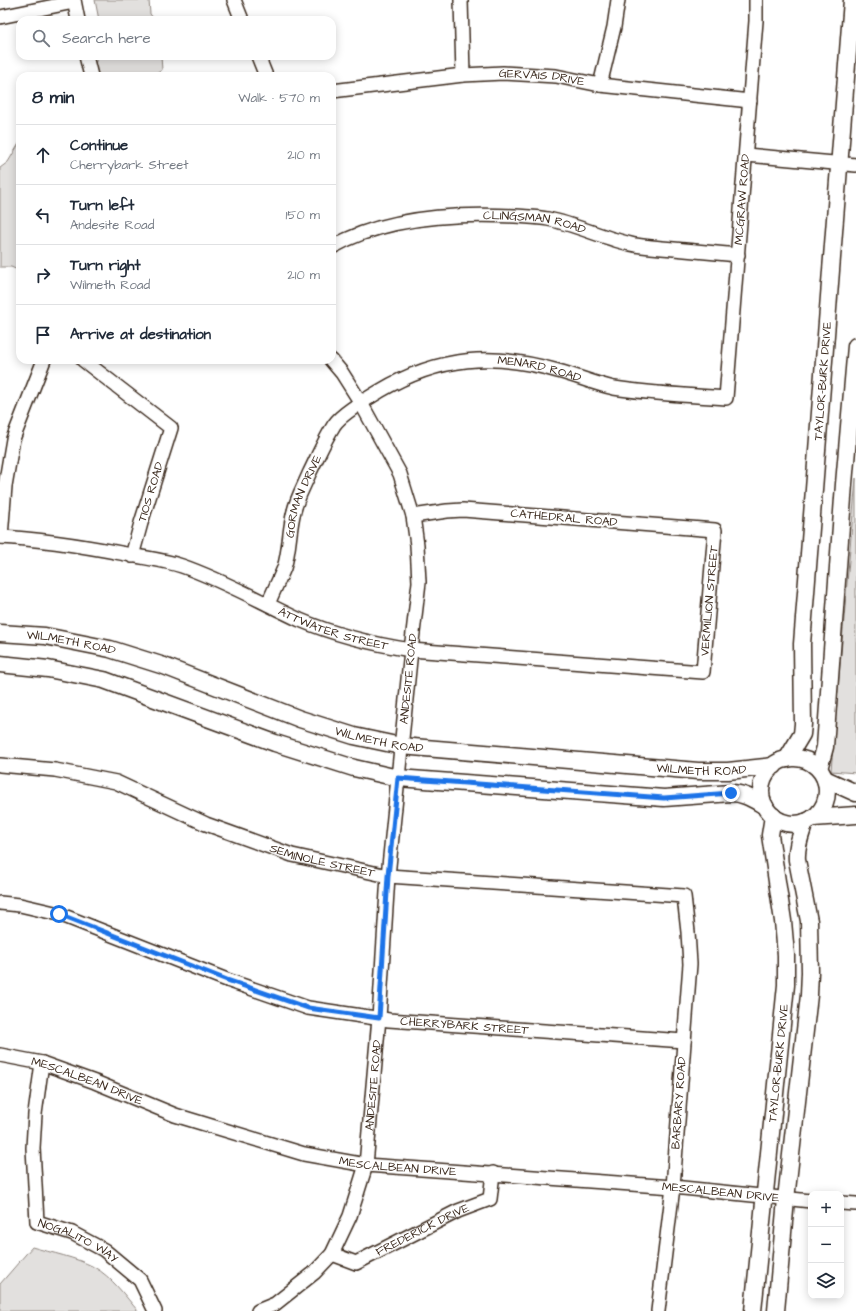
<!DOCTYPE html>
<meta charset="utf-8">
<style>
:root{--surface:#fff;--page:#f6f6f7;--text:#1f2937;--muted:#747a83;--line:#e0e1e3}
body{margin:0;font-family:"Architects Daughter",sans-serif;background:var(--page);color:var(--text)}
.controls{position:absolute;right:12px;bottom:12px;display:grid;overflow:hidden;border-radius:8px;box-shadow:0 2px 10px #0003}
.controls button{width:36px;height:36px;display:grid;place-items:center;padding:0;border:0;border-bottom:1px solid var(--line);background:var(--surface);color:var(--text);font:20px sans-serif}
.stop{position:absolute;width:12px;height:12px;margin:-9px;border:3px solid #1a73e8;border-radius:50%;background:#fff}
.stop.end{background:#1a73e8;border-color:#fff;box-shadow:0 1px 4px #0008}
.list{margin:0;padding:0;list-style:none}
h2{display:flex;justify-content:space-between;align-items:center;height:52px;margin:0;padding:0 16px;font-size:17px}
h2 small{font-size:13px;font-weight:400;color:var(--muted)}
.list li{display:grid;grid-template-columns:26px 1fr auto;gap:12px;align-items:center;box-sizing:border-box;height:60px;padding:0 16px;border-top:1px solid var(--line)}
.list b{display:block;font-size:15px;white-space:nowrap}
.list p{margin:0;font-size:13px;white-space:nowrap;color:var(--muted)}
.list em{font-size:13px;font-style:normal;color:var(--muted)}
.icon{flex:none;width:22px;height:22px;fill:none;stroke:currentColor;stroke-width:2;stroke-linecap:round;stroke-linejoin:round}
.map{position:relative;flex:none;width:856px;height:1311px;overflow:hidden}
.search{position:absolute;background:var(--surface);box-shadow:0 2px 10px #0003;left:16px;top:16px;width:320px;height:44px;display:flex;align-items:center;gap:10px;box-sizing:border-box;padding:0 14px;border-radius:12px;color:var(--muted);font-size:15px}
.panel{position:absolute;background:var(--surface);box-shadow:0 2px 10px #0003;left:16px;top:72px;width:320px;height:292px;border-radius:12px}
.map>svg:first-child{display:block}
.green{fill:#e2e0de;stroke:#8e857e}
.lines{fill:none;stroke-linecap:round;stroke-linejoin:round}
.minor-casing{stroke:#3b2a1e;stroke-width:16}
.tertiary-casing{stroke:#3b2a1e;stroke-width:19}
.minor{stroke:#fff;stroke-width:13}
.tertiary{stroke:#fff;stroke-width:16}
.route{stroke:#1a73e8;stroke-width:5}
.labels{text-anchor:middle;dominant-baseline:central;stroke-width:4;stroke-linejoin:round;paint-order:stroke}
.street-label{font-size:12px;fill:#3b2a1e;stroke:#fff}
</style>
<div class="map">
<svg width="856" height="1311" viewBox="0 0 856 1311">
<rect width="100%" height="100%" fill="#fff"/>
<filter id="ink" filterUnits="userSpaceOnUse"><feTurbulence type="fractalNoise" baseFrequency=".025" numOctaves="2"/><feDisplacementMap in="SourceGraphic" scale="8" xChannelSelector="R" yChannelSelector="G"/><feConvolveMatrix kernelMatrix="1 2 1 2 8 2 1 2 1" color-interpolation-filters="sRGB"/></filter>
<g filter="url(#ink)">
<g class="green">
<path d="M95,0H149L150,14L155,20H99Z"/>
<path d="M98,56H161L162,70L153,76H81L95,64Z"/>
<path d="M20,142V271L11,267H0V168L8,162Z"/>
<path d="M856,478V773L831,771Z"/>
<path d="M32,1247C52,1253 75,1257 94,1267C112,1277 125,1296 138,1311H0V1284Z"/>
</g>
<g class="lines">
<g class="minor-casing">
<g id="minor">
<path d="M74,0L78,20"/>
<path d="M234,0L242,20"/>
<path d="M461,0L463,75"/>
<path d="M0,17L74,2"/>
<path d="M86,56L91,76"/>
<path d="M258,56L266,76"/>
<path d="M600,85L614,27L618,0"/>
<path id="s1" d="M332,91L463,75L503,73L556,76L600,85L750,101"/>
<path d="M746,155L856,165"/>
<path id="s2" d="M332,247C384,217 457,213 515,216C526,217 537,217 548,219C578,225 605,239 635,245C648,247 661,248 674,249C695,251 716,253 738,255"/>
<path d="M83,360L171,428L141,523L132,556"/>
<path id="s3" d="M0,537C43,539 84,546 126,554C144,558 164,560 182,566C223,580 261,602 300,620C335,635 373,644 411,650L703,672L715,530L463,510L447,511L413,516"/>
<path d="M1,537L5,486L13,439L44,360"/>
<path id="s4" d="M268,604C273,592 279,580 284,568C290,549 289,529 294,511C297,498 304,486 309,474C317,458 324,441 334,425C342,413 367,399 380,391C439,356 494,352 558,371C577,376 595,384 614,388C651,394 689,395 726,398L756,21V0"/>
<path id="s5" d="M0,765L55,770L116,782L206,824L292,855L388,876L684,896L688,932L690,964L673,1187L658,1311"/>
<path id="s6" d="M0,903L20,905L59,914L227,980L308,1008L389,1020L684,1041"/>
<path id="s7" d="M0,1055L42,1063L95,1082L175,1115L304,1154L366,1165L673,1187L811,1201"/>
<path id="s8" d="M42,1063L35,1114L33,1148L37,1222L72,1233L104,1250L140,1280L155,1311"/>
<path d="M841,1203L856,1204"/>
<path id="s9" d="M332,1254L356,1263L458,1211L490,1199L493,1173"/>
<path id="s10" d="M258,1311L275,1304L314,1273L332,1254L350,1216L366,1165L379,1018L388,876L411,650L419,582L417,545L413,516L400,474L361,403L342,373L331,360"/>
</g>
</g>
<g class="tertiary-casing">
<g id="tertiary">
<path id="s11" d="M0,633L45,636L110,649L164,666L300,719L354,736L401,746L698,771H728L774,766"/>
<path d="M0,664L48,669L104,680L275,743L354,768L398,778L664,798L731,793C744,793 754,800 765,806"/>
<circle cx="794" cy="791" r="33"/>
<path id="s12" d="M787,759L802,734L803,724L802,644L852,0"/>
<path d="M819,769L825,747L844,484L856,346"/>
<path d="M825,779L856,793"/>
<path d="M813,818L856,815"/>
<path id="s13" d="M753,1311L786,985V955L783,921L770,835L773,816"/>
<path d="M776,1311L786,1199L809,995L810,972L809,921L797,860C796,846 801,835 805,822"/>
</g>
</g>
<use href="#minor" class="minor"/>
<use href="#tertiary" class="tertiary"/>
</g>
</g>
<g class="lines" filter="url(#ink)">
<path class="route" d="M59,914L227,980L308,1008L379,1018L388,876L398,778L664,798L731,793"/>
</g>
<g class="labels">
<g class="street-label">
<text stroke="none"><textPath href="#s1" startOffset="211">GERVAIS DRIVE</textPath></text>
<text stroke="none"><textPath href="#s4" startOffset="805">MCGRAW ROAD</textPath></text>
<text stroke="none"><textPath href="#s2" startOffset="208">CLINGSMAN ROAD</textPath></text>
<text stroke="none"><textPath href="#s4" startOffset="416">MENARD ROAD</textPath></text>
<text stroke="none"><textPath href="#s12" startOffset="383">TAYLOR-BURK DRIVE</textPath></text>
<text transform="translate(151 492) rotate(-73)">TIOS ROAD</text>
<text stroke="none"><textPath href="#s4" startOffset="114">GORMAN DRIVE</textPath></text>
<text transform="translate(564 518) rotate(5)">CATHEDRAL ROAD</text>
<text stroke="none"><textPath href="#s3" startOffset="794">VERMILION STREET</textPath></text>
<text stroke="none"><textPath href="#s3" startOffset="349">ATTWATER STREET</textPath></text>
<text stroke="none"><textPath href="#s11" startOffset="72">WILMETH ROAD</textPath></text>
<text stroke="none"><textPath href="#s10" startOffset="678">ANDESITE ROAD</textPath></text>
<text stroke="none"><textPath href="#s11" startOffset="396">WILMETH ROAD</textPath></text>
<text stroke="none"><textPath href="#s11" startOffset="720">WILMETH ROAD</textPath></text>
<text stroke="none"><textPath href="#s5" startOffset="339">SEMINOLE STREET</textPath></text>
<text stroke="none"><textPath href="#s6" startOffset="484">CHERRYBARK STREET</textPath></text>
<text stroke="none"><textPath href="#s13" startOffset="249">TAYLOR-BURK DRIVE</textPath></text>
<text stroke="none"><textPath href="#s7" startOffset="91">MESCALBEAN DRIVE</textPath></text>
<text stroke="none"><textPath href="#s10" startOffset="270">ANDESITE ROAD</textPath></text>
<text transform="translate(679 1103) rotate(-86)">BARBARY ROAD</text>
<text stroke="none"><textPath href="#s7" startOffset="415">MESCALBEAN DRIVE</textPath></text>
<text stroke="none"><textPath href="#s7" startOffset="739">MESCALBEAN DRIVE</textPath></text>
<text stroke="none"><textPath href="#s9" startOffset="100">FREDERICK DRIVE</textPath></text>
<text stroke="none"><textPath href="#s8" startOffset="205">NOGALITO WAY</textPath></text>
</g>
</g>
</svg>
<div class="controls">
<button>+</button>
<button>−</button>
<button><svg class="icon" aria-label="layers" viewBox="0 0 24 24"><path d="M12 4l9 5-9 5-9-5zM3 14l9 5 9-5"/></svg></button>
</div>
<div class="stop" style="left:59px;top:914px"></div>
<div class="stop end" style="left:731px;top:793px"></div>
<div class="search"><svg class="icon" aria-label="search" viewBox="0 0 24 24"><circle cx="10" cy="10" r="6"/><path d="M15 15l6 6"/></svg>Search here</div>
<section class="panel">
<h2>8 min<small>Walk · 570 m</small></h2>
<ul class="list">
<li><svg class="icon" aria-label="ahead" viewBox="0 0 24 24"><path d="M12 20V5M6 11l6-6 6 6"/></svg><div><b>Continue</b><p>Cherrybark Street</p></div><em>210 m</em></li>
<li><svg class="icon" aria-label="left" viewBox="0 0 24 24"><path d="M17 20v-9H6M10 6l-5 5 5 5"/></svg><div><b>Turn left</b><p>Andesite Road</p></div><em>150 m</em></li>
<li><svg class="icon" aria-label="right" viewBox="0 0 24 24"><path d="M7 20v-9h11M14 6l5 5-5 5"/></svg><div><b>Turn right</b><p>Wilmeth Road</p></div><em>210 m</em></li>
<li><svg class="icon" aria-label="arrive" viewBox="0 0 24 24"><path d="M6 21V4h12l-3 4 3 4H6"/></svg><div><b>Arrive at destination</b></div></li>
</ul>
</section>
</div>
